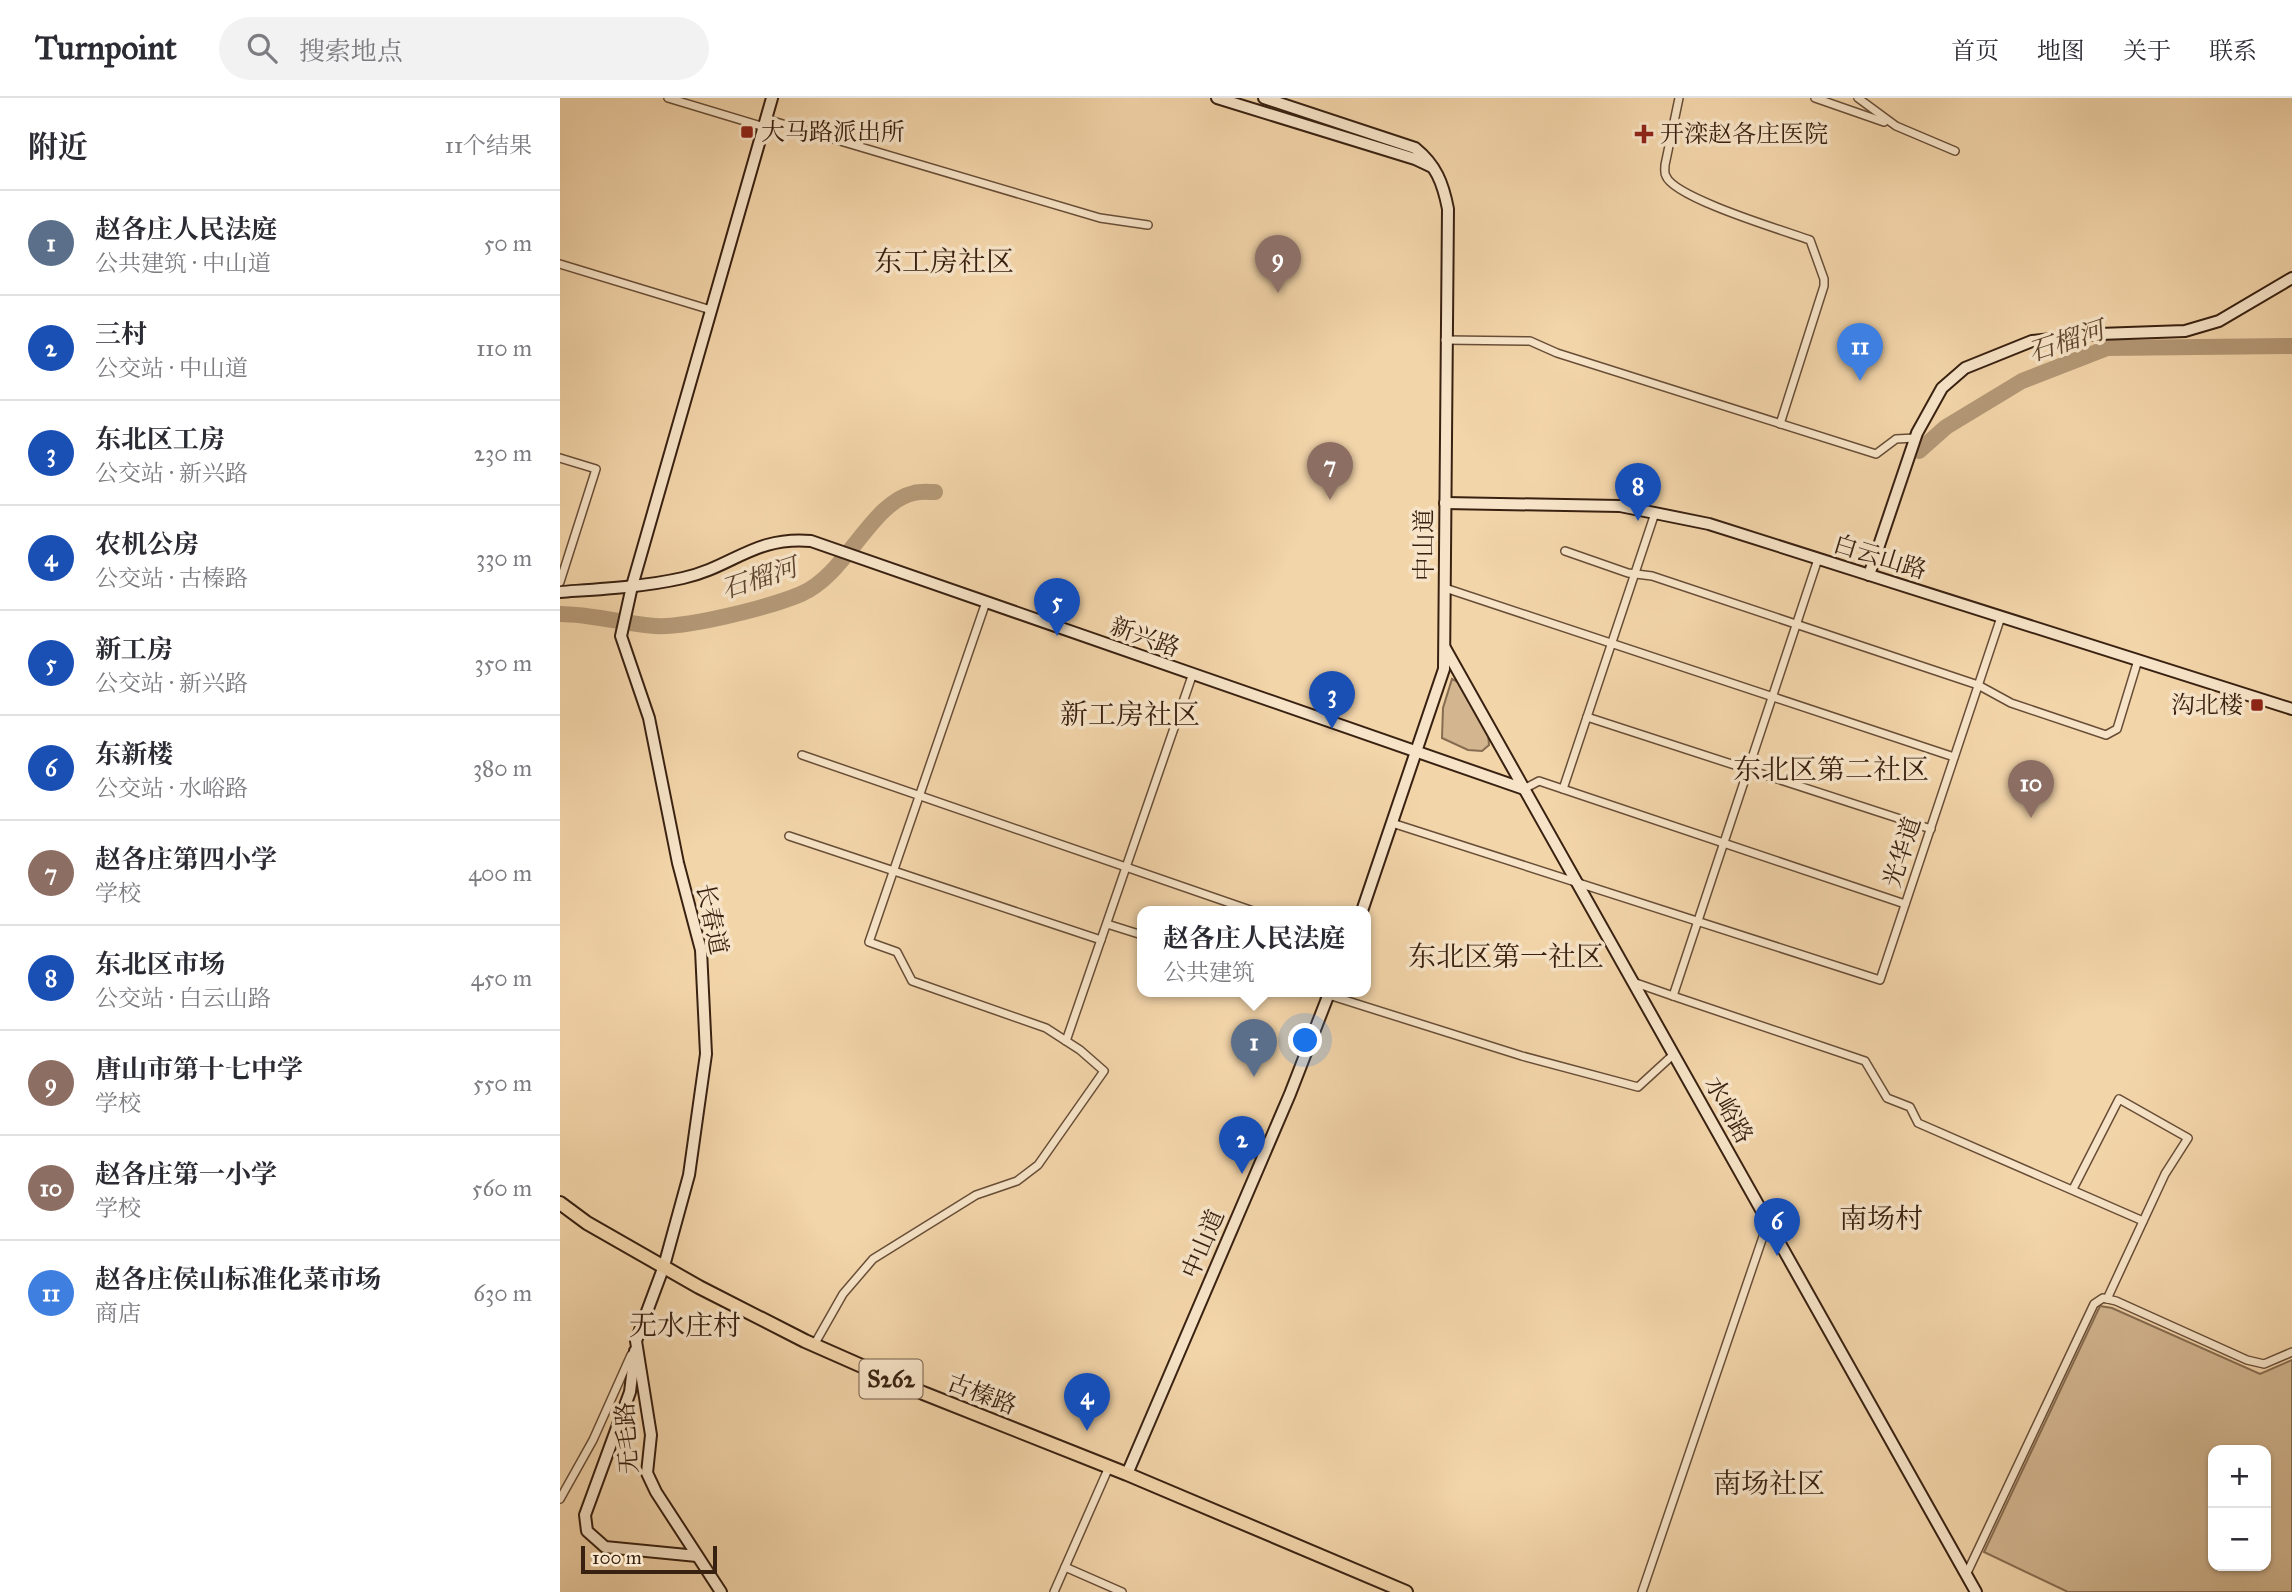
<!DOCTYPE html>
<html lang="zh">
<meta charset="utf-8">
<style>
:root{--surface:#fff;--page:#f2f2f3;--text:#2b2b33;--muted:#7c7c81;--line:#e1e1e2;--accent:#8f2418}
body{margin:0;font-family:"IM FELL Great Primer","Noto Serif SC",serif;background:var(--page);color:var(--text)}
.controls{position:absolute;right:21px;bottom:21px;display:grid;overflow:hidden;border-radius:14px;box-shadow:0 2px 5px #0004}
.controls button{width:63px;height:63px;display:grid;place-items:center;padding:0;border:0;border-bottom:2px solid var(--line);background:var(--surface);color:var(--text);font:35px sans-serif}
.scale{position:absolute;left:21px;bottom:18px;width:136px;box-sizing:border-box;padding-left:7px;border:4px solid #392111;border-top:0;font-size:19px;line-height:24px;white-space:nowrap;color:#392111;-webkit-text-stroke:5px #f7e4c8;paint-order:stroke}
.you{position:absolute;left:746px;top:943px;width:24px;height:24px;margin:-18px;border:5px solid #fff;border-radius:50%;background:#1a73e8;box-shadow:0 0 0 10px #1a73e833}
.badge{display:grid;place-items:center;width:46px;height:46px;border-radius:50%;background:var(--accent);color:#fff;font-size:23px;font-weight:700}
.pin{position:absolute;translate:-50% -58px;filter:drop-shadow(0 2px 4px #0008)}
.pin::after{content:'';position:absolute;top:37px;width:24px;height:21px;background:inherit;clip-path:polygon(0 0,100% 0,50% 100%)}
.popup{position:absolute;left:577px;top:808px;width:234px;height:91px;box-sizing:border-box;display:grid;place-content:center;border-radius:14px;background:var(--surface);filter:drop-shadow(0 2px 5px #0005);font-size:23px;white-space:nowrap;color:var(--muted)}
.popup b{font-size:26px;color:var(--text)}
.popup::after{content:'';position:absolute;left:50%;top:100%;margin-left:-14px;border:14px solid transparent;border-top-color:var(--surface)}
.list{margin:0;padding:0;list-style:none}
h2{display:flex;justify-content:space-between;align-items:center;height:91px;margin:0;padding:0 28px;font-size:30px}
h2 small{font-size:23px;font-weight:400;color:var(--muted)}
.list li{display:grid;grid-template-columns:46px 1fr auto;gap:21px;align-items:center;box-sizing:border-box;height:105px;padding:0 28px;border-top:2px solid var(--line)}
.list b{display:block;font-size:26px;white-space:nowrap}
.list p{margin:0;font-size:23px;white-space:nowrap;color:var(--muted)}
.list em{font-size:23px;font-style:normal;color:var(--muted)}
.icon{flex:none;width:38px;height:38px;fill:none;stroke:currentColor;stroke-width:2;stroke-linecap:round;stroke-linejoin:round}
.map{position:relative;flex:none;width:1732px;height:1494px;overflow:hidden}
header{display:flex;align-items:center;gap:42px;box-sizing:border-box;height:98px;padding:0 35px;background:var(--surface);border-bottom:2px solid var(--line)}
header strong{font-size:33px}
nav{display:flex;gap:38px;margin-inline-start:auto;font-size:24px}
.search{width:490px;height:63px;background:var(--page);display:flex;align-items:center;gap:18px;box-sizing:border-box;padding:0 24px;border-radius:38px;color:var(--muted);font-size:26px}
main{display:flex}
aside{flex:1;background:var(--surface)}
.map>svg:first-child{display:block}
.green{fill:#d3b690;stroke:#866c50;stroke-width:2;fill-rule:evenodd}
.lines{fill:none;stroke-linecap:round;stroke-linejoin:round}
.river{stroke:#b49876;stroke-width:16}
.street-casing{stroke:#684e37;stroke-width:10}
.secondary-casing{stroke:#392111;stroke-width:14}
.primary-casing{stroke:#392111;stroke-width:16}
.street{stroke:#f7e4c8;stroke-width:7}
.secondary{stroke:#f7e4c8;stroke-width:10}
.primary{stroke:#f3d5aa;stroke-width:12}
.poi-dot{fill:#8f2418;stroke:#f7e4c8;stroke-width:2.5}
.labels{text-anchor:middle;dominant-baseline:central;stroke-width:7;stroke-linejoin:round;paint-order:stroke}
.shield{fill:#f7e4c8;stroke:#725c48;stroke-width:2}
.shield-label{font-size:23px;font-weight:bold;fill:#392111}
.poi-label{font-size:24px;fill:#392111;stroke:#f7e4c8;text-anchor:start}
.street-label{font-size:24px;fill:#392111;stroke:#f7e4c8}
.water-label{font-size:26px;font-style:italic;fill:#5e452f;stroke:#f7e4c8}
.quarter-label{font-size:28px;fill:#392111;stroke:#f7e4c8}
</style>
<header>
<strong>Turnpoint</strong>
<div class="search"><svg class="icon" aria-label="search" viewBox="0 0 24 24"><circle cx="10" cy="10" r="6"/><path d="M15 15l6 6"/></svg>搜索地点</div>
<nav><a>首页</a><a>地图</a><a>关于</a><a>联系</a></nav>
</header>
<main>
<aside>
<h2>附近<small>11个结果</small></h2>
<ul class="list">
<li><span class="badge" style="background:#5c6f8a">1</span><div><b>赵各庄人民法庭</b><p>公共建筑 · 中山道</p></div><em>50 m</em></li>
<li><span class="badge" style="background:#1a4fb4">2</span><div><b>三村</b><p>公交站 · 中山道</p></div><em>110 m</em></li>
<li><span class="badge" style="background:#1a4fb4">3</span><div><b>东北区工房</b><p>公交站 · 新兴路</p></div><em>230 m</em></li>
<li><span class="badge" style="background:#1a4fb4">4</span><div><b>农机公房</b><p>公交站 · 古榛路</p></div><em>330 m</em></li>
<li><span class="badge" style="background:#1a4fb4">5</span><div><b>新工房</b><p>公交站 · 新兴路</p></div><em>350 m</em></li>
<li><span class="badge" style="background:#1a4fb4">6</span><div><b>东新楼</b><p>公交站 · 水峪路</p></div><em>380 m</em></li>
<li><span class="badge" style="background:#8d6e63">7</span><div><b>赵各庄第四小学</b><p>学校</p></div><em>400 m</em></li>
<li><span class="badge" style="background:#1a4fb4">8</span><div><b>东北区市场</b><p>公交站 · 白云山路</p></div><em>450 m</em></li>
<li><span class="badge" style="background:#8d6e63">9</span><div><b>唐山市第十七中学</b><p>学校</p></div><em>550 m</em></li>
<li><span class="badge" style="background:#8d6e63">10</span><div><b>赵各庄第一小学</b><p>学校</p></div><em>560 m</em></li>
<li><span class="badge" style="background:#3f7fe0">11</span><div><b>赵各庄侯山标准化菜市场</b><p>商店</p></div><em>630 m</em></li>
</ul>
</aside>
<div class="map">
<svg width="1732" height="1494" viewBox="0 0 1732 1494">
<rect width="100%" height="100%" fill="#f3d5aa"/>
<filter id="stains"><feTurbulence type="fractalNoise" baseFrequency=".00286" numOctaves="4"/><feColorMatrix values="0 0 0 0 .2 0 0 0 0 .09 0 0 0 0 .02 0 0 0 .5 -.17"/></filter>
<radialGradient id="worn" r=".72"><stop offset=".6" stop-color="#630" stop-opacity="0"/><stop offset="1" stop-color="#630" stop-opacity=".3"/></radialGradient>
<g class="green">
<path d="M892,581L898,584L928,636L929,647L922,653L908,652L882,640L883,610Z"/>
<path d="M1540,1208L1552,1210L1700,1276L1732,1262V1494H1508L1424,1454ZM1653,1352H1706V1468H1653Z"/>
</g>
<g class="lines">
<g class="river">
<path d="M1359,353L1386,329L1462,283L1547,250L1732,248"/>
<path d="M0,516C33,516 63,526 95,528C128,530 210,509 241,496C287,476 311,404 354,395C361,393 369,394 375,394"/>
</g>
<g class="street-casing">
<g id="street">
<path d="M108,0L204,29"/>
<path d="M1119,0L1105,67C1105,71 1104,75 1106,78C1114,100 1225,133 1250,142L1264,181V188L1220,326"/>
<path d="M1255,0L1324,24"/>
<path d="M1298,0L1336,28L1395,53"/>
<path d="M206,21L540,120L588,127"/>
<path d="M0,166L151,212"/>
<path d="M885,242L970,243L997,255L1316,356L1336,341L1355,340"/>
<path d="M0,360L36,371L0,484"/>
<path d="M1005,453L1068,475L1092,478L1418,587L1451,605L1546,637L1557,631L1578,562"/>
<path d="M885,490L1394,659"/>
<path d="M1027,619L1371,731"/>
<path d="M242,657L693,813"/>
<path d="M964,691L979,683L1345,806"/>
<path d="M1003,691L1095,415"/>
<path d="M832,725L1320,882L1441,519"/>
<path d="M229,738L541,842"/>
<path d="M547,826L582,837"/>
<path d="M1073,884L1113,898L1258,461"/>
<path d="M756,893L962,958L1078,989L1114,956"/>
<path d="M1113,898L1305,963L1327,1000L1350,1009L1358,1025L1583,1123"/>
<path d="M506,943L632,578"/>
<path d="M1513,1091L1559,1001L1628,1040L1605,1076L1547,1201"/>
<path d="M254,1247L283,1196L313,1161L416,1097L457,1083L478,1067L544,973L520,952L486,930L352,883L337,854L309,844L426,504"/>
<path d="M0,1401L33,1342L71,1257"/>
<path d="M505,1469L562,1494"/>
<path d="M1406,1477L1534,1206L1543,1200L1556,1203L1687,1262L1704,1266L1732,1254"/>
<path d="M494,1494L549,1369"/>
<path d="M1082,1494L1208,1124"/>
</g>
</g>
<g class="secondary-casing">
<g id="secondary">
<path d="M657,0L855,61L872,69"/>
<path d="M704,0L855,50C876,67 883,85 888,111L884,571L802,813"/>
<path d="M885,405L1060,408L1149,426L1732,611"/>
<path d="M1309,477L1357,335L1382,290L1405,270L1472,243L1539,236L1625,233L1659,223L1732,180"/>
<path d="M0,494C41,491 83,489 123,480C173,469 194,438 251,443L964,691"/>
<path d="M885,550L1416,1494"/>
<path d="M75,1253L70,1294L25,1417L27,1433L45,1449L137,1458"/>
<path d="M567,1376L730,996L770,893"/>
<path d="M161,1494L96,1394L87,1375L91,1337L76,1243L104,1168L129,1077L146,956L141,852L118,765L89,620L61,538L72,488L212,0"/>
</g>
</g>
<g class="primary-casing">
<path id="primary" d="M0,1105L27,1125L139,1189L245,1243L363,1295L567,1376L846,1494"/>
</g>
<use href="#street" class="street"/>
<use href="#secondary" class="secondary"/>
<use href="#primary" class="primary"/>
</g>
<g class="poi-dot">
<rect x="180" y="27" width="14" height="14" rx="3.5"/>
<path d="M1080.5 25.5h7v7h7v7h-7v7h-7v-7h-7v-7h7z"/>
<rect x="1690" y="600" width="14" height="14" rx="3.5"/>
</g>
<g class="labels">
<rect class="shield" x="299.5" y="1261.5" width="63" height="39" rx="5"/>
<g class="shield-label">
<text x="331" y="1281">S262</text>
</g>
<g class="poi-label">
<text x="201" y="34">大马路派出所</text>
<text x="1100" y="36">开滦赵各庄医院</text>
<text x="1683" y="607" text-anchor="end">沟北楼</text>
</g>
<g class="street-label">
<text transform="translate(864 447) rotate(-90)">中山道</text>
<text transform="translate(1320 459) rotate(17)">白云山路</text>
<text transform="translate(585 539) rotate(20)">新兴路</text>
<text transform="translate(1342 754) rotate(-72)">光华道</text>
<text transform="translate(152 821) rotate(78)">长春道</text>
<text transform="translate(1169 1012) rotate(61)">水峪路</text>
<text transform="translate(643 1146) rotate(-67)">中山道</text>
<text transform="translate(422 1296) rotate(21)">古榛路</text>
<text transform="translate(67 1340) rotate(-94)">无毛路</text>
</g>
<g class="water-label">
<text transform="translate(1506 243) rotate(-18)">石榴河</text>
<text transform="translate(199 480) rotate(-18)">石榴河</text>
</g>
<g class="quarter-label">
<text x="384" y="163">东工房社区</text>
<text x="570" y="616">新工房社区</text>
<text x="1271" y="671">东北区第二社区</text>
<text x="946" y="858">东北区第一社区</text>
<text x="1321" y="1120">南场村</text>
<text x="125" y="1227">无水庄村</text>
<text x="1209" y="1385">南场社区</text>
</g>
</g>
<rect width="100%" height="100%" filter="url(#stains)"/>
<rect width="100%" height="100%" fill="url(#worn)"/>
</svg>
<div class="controls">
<button>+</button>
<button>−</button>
</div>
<div class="scale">100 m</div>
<div class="you"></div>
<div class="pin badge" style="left:694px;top:979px;background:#5c6f8a">1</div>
<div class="popup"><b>赵各庄人民法庭</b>公共建筑</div>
<div class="pin badge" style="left:682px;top:1076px;background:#1a4fb4">2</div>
<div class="pin badge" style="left:772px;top:631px;background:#1a4fb4">3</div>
<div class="pin badge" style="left:527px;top:1333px;background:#1a4fb4">4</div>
<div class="pin badge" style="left:497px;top:538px;background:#1a4fb4">5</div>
<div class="pin badge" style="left:1217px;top:1158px;background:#1a4fb4">6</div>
<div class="pin badge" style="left:770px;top:402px;background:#8d6e63">7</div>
<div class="pin badge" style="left:1078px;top:423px;background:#1a4fb4">8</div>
<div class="pin badge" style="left:718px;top:195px;background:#8d6e63">9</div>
<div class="pin badge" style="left:1471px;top:720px;background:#8d6e63">10</div>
<div class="pin badge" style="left:1300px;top:283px;background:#3f7fe0">11</div>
</div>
</main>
